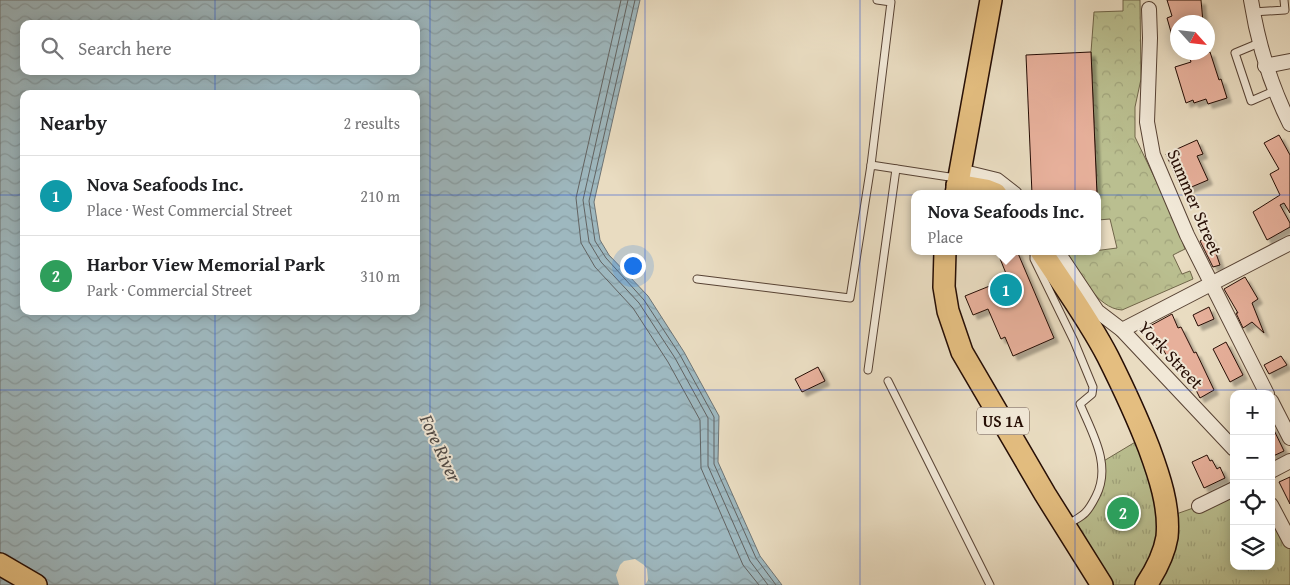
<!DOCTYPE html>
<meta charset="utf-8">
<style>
:root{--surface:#fff;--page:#f2f2f2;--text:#202124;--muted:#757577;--line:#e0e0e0;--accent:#111827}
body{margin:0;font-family:"Gentium Book Plus",serif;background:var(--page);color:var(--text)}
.controls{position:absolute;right:15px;bottom:15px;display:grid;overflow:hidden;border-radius:10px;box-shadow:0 2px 12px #0003}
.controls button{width:45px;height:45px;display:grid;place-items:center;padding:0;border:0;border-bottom:1px solid var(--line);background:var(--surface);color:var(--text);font:25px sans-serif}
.compass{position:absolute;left:1170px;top:15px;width:45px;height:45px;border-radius:50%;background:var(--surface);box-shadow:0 2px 12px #0003;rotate:117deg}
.you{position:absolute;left:632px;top:265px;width:18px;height:18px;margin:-12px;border:4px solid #fff;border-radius:50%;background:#1a73e8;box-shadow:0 0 0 8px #1a73e833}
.badge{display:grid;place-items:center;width:32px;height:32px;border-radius:50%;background:var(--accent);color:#fff;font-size:16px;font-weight:700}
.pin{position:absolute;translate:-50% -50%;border:2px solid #fff;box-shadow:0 1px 5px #0006}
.popup{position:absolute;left:911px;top:190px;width:190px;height:65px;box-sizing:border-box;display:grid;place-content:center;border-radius:10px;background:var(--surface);filter:drop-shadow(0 1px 4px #0005);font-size:16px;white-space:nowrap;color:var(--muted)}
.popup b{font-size:19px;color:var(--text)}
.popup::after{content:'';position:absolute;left:50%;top:100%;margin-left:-10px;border:10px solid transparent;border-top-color:var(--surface)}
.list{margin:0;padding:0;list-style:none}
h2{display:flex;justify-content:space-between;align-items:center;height:65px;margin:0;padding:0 20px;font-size:21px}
h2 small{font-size:16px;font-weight:400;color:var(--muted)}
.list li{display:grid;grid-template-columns:32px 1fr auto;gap:15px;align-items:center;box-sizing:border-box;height:80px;padding:0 20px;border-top:1px solid var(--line)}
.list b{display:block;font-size:19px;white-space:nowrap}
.list p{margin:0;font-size:16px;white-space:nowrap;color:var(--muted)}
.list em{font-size:16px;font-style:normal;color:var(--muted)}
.icon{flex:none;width:28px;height:28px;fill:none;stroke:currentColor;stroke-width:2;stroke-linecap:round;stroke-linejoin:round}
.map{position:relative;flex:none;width:1290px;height:585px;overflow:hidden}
.search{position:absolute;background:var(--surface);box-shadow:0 2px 12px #0003;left:20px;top:20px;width:400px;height:55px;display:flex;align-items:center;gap:12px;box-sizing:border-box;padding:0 18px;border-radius:10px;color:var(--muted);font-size:19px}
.panel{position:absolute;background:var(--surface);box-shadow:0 2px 12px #0003;left:20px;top:90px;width:400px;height:225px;border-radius:10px}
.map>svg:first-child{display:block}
.forest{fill:url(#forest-crowns);stroke:#70664a}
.park{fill:url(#park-tufts);stroke:#70664a}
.water{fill:url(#water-waves);stroke:#6e7475;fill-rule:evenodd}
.pier{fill:#e9dcc1}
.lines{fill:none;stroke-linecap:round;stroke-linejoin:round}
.shore{stroke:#626362;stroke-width:1}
.building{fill:#e7b09b;stroke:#260e05;filter:url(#shadow)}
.service-casing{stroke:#574234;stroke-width:9}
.minor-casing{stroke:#574234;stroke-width:16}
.primary-casing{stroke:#260e05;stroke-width:24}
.service{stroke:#f1e8d7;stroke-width:7}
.minor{stroke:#f1e8d7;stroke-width:14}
.primary{stroke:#e4be80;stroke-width:21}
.grid{fill:none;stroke:#1d4ed8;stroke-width:1;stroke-opacity:0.55}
.labels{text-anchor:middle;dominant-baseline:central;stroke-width:4;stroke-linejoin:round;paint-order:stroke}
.shield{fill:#f1e8d7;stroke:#634f44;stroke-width:1}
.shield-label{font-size:16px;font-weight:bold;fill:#260e05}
.street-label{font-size:18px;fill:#260e05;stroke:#f1e8d7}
.water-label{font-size:19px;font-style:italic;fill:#504a46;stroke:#f1e8d7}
</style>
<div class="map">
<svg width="1290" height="585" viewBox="0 0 1290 585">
<defs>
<pattern id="forest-crowns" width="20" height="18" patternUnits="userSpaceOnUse" patternTransform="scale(1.25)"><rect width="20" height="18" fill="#babf90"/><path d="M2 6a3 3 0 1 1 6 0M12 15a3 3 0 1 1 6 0" fill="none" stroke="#a0a37b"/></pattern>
<pattern id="park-tufts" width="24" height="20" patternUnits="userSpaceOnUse" patternTransform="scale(1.25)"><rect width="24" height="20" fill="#babf90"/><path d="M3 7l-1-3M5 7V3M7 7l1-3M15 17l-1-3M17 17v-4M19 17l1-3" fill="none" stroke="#a0a37b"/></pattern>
<pattern id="water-waves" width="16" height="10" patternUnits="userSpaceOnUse" patternTransform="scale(1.25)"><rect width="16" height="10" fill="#9eb8bf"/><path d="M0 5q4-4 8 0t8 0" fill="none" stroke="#889da3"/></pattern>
<filter id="shadow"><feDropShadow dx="4.5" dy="4.5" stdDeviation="1" flood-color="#0004"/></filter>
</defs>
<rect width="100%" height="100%" fill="#e9dcc1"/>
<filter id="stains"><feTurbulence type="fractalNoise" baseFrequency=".004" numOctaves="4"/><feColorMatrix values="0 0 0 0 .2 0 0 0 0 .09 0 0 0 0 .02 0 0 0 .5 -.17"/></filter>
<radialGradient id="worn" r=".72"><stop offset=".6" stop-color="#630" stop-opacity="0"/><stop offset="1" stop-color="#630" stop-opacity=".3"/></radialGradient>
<path class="forest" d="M1123,0H1140L1141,79L1135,107V137L1172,214L1185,249L1173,255L1182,274L1190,271L1193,279L1122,310C1097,309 1077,270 1064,251H1094L1117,248L1110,219L1098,220L1091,52L1094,12L1123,11Z"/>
<path class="park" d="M1137,441L1162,519L1199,506L1234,489V566H1271V505L1290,541V585H1102L1066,526L1086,512L1099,490L1102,462Z"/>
<path class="water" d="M0,0H640L594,202L600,240L609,255L648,296L684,352L719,416L718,462L760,556L782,585H0ZM24,24H416V71H24ZM24,94H416V311H24Z"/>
<path class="pier" d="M635,559L644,565L647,569L648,580L645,585H619L616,575L620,565L624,561Z"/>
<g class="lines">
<g class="shore">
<path d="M621,0L576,198L581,243L595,267L633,308L668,362L700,420L701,468L743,565L759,585"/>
<path d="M628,0L583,200L589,242L601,262L639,303L675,358L708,418V466L750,561L768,585"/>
<path d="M635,0L589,201L595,241L606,258L644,300L680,355L714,417V464L756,558L776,585"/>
</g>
</g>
<g class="building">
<path d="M1167,0H1201L1203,22H1178V46H1175L1167,18L1172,16Z"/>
<path d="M1091,52L1097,194H1032L1026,55Z"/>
<path d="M1188,52H1210L1219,80L1221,79L1227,98L1208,104L1206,99L1194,103L1193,100L1186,103L1175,67L1191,62Z"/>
<path d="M1279,135L1290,155V213L1284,203L1280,205L1290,223V227L1267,240L1253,212L1280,195L1270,174L1279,169L1264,143Z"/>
<path d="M1197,140L1203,154L1197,156L1208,180L1182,191L1166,154Z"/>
<path d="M1210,236L1220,265L1213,267L1200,241Z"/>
<path d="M997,251H1017L1054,338L1013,356L1005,337L1001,339L988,309L973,315L965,296L997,283L1011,286Z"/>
<path d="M1245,277L1258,299L1252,303L1264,333L1252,322L1243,328L1236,313H1238L1224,289Z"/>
<path d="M1209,307L1214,319L1198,326L1193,315Z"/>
<path d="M1172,314L1178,328L1181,327L1194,353L1196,352L1214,390L1200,398L1190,378L1186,380L1175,360L1171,363L1161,346L1152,345L1154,342L1150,334L1147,333L1148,327Z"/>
<path d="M1226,342L1243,375L1230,382L1213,349Z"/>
<path d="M1281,356L1287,365L1269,374L1264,365Z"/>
<path d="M818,367L825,381L802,392L795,379Z"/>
<path d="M1271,424L1284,451L1271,457Z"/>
<path d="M1207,455L1210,461L1212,460L1217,469L1220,467L1225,478L1204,488L1192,462Z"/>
<path d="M1290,477V504L1279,482Z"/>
</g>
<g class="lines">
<g class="service-casing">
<g id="service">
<path d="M1253,12L1285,10L1284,0"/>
<path d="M1259,43L1235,53L1251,101L1274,91"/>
<path d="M871,165L891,2L877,0"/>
<path d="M1034,254V259L1074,341L1093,387L1092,394L1080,404C1092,433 1112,465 1096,496C1093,502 1090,508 1085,513C1080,518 1072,521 1066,526"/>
<path d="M697,279L850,298L871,165L956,178"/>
<path d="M868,370L896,169"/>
<path d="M888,381L990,585"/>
</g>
</g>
<g class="minor-casing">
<g id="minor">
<path d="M1251,0C1258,44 1270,84 1290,124"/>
<path d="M1149,9L1150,38L1147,122L1153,155L1187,235L1267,394"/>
<path d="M1265,66L1290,61"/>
<path d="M960,171L997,180L1015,194"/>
<path d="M1057,251L1097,311L1122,330L1234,449"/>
<path d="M1122,330L1290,243"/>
<path d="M1271,401L1290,438"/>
<path d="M1271,471L1290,461"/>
<path d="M1271,505L1290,541"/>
<path d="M1199,506L1234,489"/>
</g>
</g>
<g class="primary-casing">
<g id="primary">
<path d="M957,185L986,190L996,194"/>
<path d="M956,194L991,0"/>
<path d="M945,251L944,287L948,311L962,352L1045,494L1102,585"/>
<path d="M1041,251C1064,286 1089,320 1108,357C1123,387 1137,417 1149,448C1159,475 1170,507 1167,537C1164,555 1156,570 1146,585"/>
<path d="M0,564L36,585"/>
</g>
</g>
<use href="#service" class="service"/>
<use href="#minor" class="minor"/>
<use href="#primary" class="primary"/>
</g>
<path class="grid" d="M215,0V24M430,0V585M645,0V585M860,0V585M1075,0V585M215,71V94M0,195H24M416,195H1290M215,311V585M0,390H1290"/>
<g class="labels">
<rect class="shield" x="977" y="407.5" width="52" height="27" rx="4"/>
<g class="shield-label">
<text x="1003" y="421">US 1A</text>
</g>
<g class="street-label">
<text transform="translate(1195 202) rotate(67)">Summer Street</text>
<text transform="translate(1171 355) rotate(47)">York Street</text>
</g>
<g class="water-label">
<text transform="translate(441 448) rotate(65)">Fore River</text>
</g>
</g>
<rect width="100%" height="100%" filter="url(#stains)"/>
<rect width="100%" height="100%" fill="url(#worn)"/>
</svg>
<div class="controls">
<button>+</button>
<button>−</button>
<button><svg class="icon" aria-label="locate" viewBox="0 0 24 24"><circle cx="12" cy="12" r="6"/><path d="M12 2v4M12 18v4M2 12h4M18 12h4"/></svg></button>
<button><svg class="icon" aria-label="layers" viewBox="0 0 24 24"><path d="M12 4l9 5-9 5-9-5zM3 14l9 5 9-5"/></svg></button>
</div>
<svg class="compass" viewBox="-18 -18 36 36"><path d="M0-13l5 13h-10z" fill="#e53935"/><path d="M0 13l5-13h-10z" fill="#757577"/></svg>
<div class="you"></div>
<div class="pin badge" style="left:1006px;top:290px;background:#0f9aa8">1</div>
<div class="popup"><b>Nova Seafoods Inc.</b>Place</div>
<div class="pin badge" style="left:1123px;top:513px;background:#2e9e5b">2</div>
<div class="search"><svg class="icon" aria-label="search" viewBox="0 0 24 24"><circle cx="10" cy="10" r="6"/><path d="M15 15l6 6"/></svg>Search here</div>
<section class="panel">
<h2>Nearby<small>2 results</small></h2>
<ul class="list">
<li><span class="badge" style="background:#0f9aa8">1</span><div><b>Nova Seafoods Inc.</b><p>Place · West Commercial Street</p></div><em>210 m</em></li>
<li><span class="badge" style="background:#2e9e5b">2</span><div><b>Harbor View Memorial Park</b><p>Park · Commercial Street</p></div><em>310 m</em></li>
</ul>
</section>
</div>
